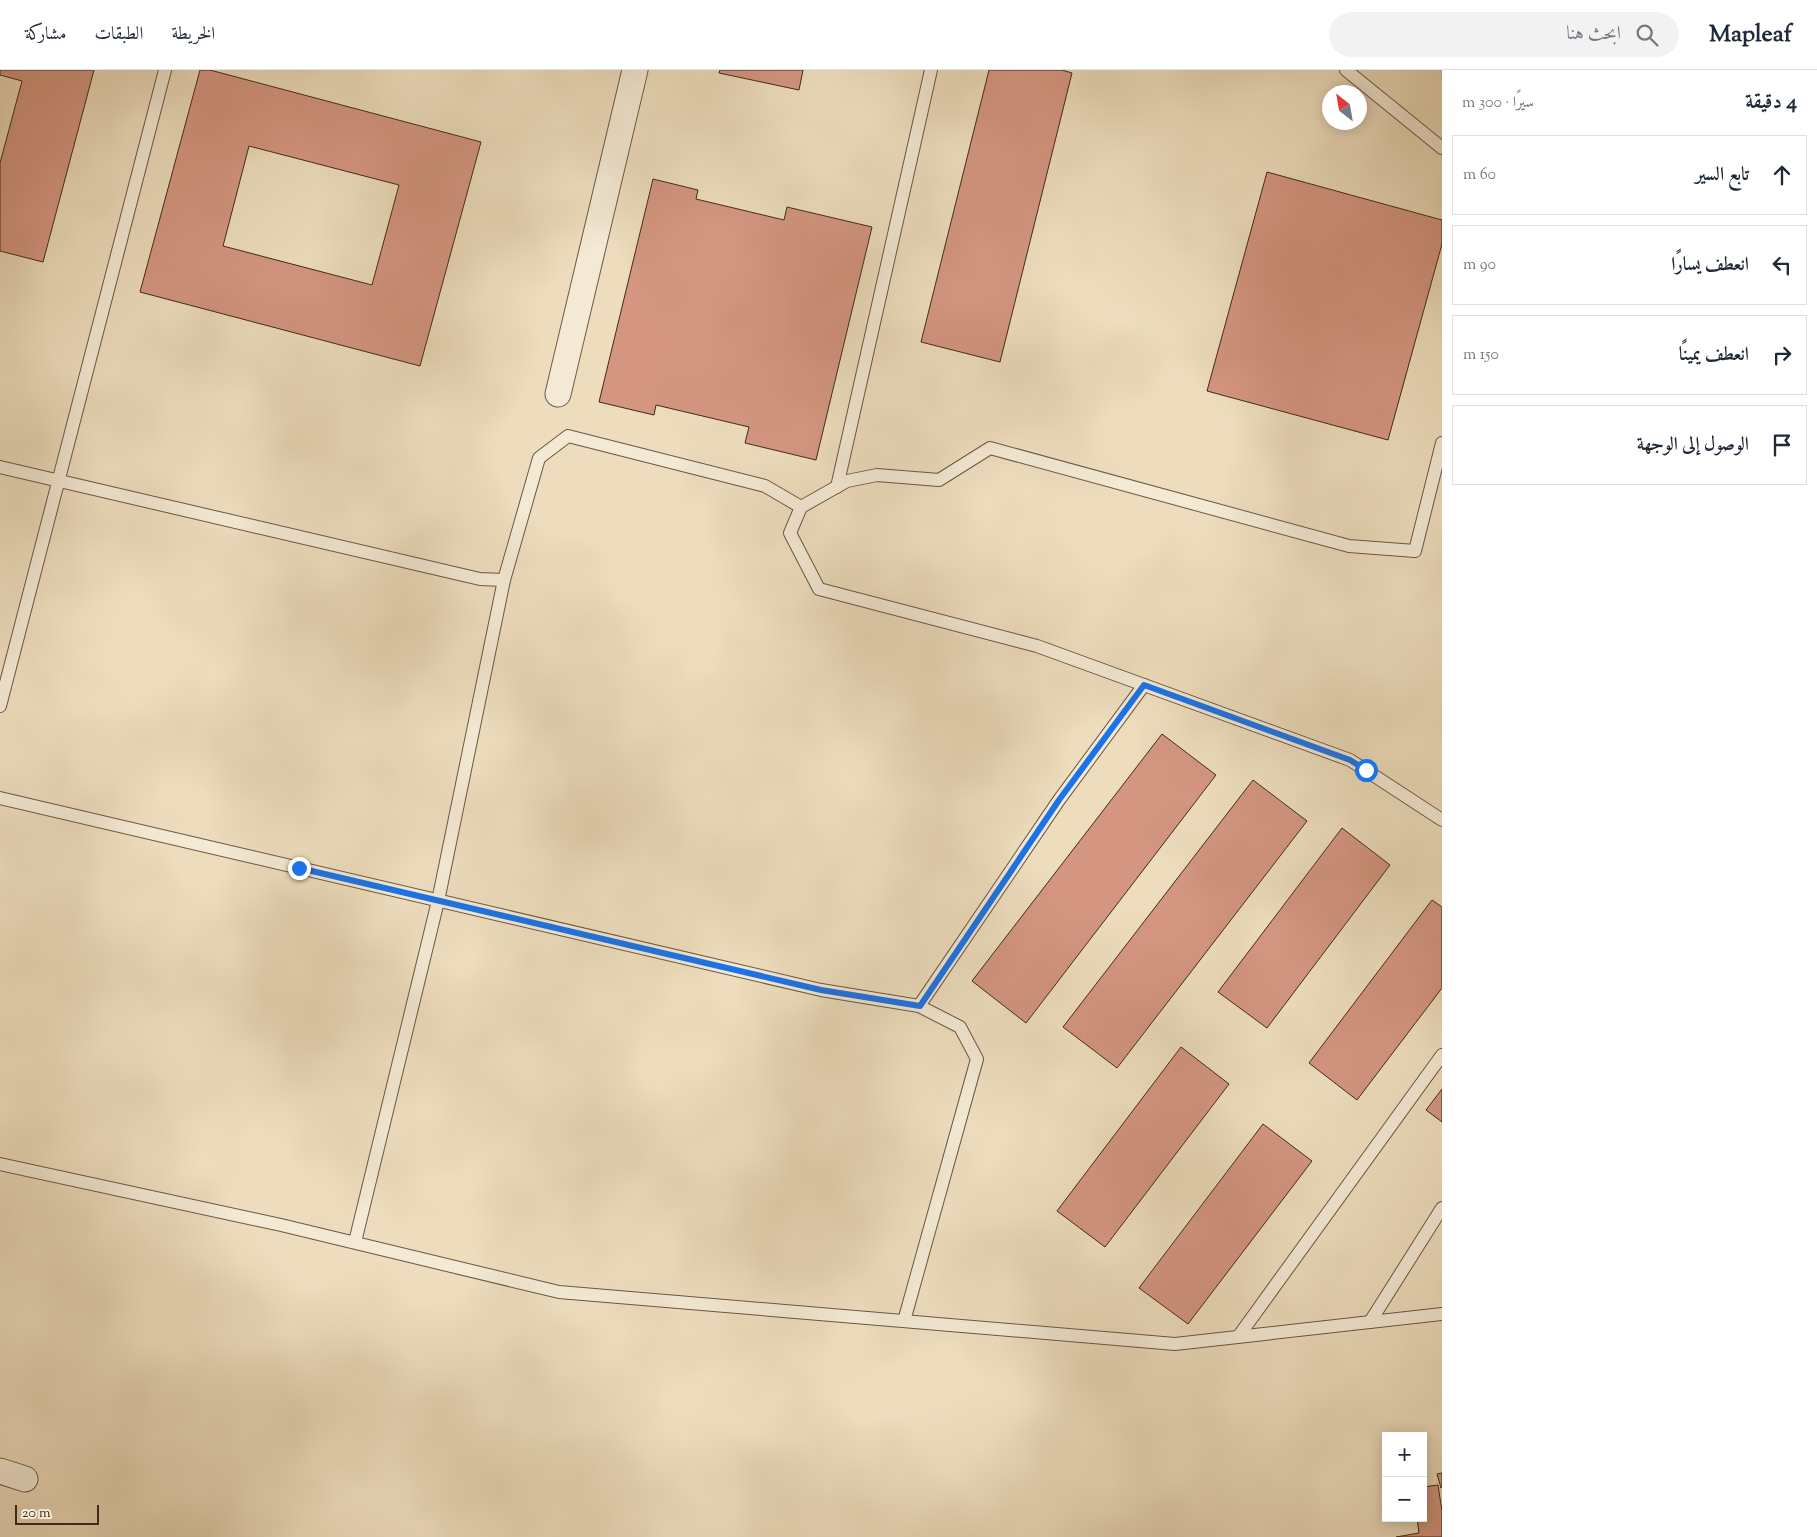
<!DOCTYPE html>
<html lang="ar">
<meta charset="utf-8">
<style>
:root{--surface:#fff;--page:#f2f2f3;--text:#1f2937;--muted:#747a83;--line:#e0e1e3}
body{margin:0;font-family:"Sorts Mill Goudy",Amiri,serif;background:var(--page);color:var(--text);direction:rtl}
.controls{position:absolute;right:15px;bottom:15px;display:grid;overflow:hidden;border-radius:0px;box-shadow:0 2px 12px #0003}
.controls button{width:45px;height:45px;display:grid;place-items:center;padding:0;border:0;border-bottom:1px solid var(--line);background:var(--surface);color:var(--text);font:25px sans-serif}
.compass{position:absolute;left:1322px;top:15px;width:45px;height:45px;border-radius:50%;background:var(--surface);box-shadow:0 2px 12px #0003;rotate:329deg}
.scale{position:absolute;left:15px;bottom:12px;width:84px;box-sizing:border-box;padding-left:5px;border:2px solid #402a1c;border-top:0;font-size:14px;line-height:18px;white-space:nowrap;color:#402a1c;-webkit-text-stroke:4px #f3e9d4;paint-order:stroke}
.stop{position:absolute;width:15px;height:15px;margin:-11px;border:4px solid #1a73e8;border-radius:50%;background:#fff}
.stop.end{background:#1a73e8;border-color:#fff;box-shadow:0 1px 5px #0008}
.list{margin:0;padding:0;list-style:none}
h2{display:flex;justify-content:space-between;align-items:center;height:65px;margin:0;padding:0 20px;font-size:21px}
h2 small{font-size:16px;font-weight:400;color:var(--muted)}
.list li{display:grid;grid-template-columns:32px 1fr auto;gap:15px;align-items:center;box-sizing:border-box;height:80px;margin:0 10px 10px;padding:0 10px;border:1px solid var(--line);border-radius:0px}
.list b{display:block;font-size:19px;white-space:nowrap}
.list em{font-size:16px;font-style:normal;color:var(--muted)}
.icon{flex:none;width:28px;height:28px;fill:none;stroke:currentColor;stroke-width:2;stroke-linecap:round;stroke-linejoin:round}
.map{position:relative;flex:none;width:1442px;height:1467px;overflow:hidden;direction:ltr}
header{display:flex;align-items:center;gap:30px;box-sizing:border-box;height:70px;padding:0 25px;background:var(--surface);border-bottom:1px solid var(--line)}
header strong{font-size:24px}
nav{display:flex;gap:28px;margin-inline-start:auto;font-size:18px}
.search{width:350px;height:45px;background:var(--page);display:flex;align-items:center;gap:12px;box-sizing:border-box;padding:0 18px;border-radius:28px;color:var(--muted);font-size:19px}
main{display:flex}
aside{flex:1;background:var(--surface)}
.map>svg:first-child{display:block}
.building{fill:#d49681;stroke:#402a1c;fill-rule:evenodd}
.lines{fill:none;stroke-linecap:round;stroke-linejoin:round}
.lane-casing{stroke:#6b5744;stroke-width:14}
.street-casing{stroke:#6b5744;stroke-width:27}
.lane{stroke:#f3e9d4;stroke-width:12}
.street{stroke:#f3e9d4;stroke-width:25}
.route{stroke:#1a73e8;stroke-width:6}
</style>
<header>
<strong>Mapleaf</strong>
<div class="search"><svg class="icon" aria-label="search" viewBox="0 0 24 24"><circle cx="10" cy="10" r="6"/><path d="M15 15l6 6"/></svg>ابحث هنا</div>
<nav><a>الخريطة</a><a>الطبقات</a><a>مشاركة</a></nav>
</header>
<main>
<aside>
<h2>4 دقيقة<small>سيرًا · 300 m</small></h2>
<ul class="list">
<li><svg class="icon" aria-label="ahead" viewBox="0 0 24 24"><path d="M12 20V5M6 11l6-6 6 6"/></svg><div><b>تابع السير</b></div><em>60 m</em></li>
<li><svg class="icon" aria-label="left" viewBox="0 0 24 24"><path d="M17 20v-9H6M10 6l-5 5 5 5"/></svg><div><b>انعطف يسارًا</b></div><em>90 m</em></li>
<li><svg class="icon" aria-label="right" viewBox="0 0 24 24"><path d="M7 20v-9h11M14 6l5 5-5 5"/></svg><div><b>انعطف يمينًا</b></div><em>150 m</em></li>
<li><svg class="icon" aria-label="arrive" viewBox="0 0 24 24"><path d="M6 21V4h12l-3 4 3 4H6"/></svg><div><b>الوصول إلى الوجهة</b></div></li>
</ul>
</aside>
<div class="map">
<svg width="1442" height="1467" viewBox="0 0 1442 1467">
<rect width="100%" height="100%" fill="#edddbd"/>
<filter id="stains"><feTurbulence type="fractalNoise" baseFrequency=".004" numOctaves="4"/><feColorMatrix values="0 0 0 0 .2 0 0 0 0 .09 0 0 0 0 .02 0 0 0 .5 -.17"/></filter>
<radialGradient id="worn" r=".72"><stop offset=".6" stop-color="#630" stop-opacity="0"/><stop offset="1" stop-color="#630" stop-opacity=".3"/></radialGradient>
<g class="building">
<path d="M0,0H94L43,192L0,181V93L22,11L0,5Z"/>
<path d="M200,0H210L481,72L420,296L140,222ZM249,76L399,115L372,215L223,176Z"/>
<path d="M720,0H803L799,20L719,3Z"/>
<path d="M989,0H1062L1072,3L1000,292L921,272Z"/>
<path d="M1267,102L1442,150V174L1388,370L1207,321Z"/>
<path d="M653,109L698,120L696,129L784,150L787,137L872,157L816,390L745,373L749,357L656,335L654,345L599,332Z"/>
<path d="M1162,664L1216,705L1026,953L972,911Z"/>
<path d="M1253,710L1307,751L1117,998L1063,957Z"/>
<path d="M1342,758L1390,795L1267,958L1218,922Z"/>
<path d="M1432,830L1442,837V918L1357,1030L1309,993Z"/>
<path d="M1181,977L1229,1014L1105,1177L1057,1141Z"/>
<path d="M1442,1019V1052L1426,1040Z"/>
<path d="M1263,1054L1312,1091L1188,1254L1139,1218Z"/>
<path d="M1442,1403V1417L1441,1418L1437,1404Z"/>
<path d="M1438,1415L1442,1441V1467H1396L1419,1463L1417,1448H1423V1417Z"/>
</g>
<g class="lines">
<g class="lane-casing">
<g id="lane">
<path d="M1346,0L1442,78"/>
<path d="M0,397L480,509L504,510"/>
<path d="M837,417L931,0"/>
<path d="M801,437L847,411L877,405L939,410L990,378L1349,476L1415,481L1442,373"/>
<path d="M0,636L165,0"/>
<path d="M0,728L821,920L919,936L960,957L977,989L904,1251"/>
<path d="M919,936L1059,730L1144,615"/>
<path d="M0,1094L281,1155L559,1222L1175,1274L1442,1244"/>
<path d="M355,1172L438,831L504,510L539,388L568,366L765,416L801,437L790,463L819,519L1037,576L1350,690L1442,750"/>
<path d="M1370,1252L1442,1138"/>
<path d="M1238,1267L1442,985"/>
</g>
</g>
<g class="street-casing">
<g id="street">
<path d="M558,324L635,0"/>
<path d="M0,1401L25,1409"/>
</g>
</g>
<use href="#lane" class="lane"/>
<use href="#street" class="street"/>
</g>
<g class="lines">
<path class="route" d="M299,798L821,920L920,936L1059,730L1144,615L1350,690L1366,700"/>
</g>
<rect width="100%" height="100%" filter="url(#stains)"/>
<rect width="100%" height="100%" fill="url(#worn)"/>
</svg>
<div class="controls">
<button>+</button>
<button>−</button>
</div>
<svg class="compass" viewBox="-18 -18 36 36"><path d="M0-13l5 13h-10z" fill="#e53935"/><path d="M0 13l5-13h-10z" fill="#747a83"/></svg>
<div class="scale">20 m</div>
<div class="stop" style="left:1366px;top:700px"></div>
<div class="stop end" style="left:299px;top:798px"></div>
</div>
</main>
